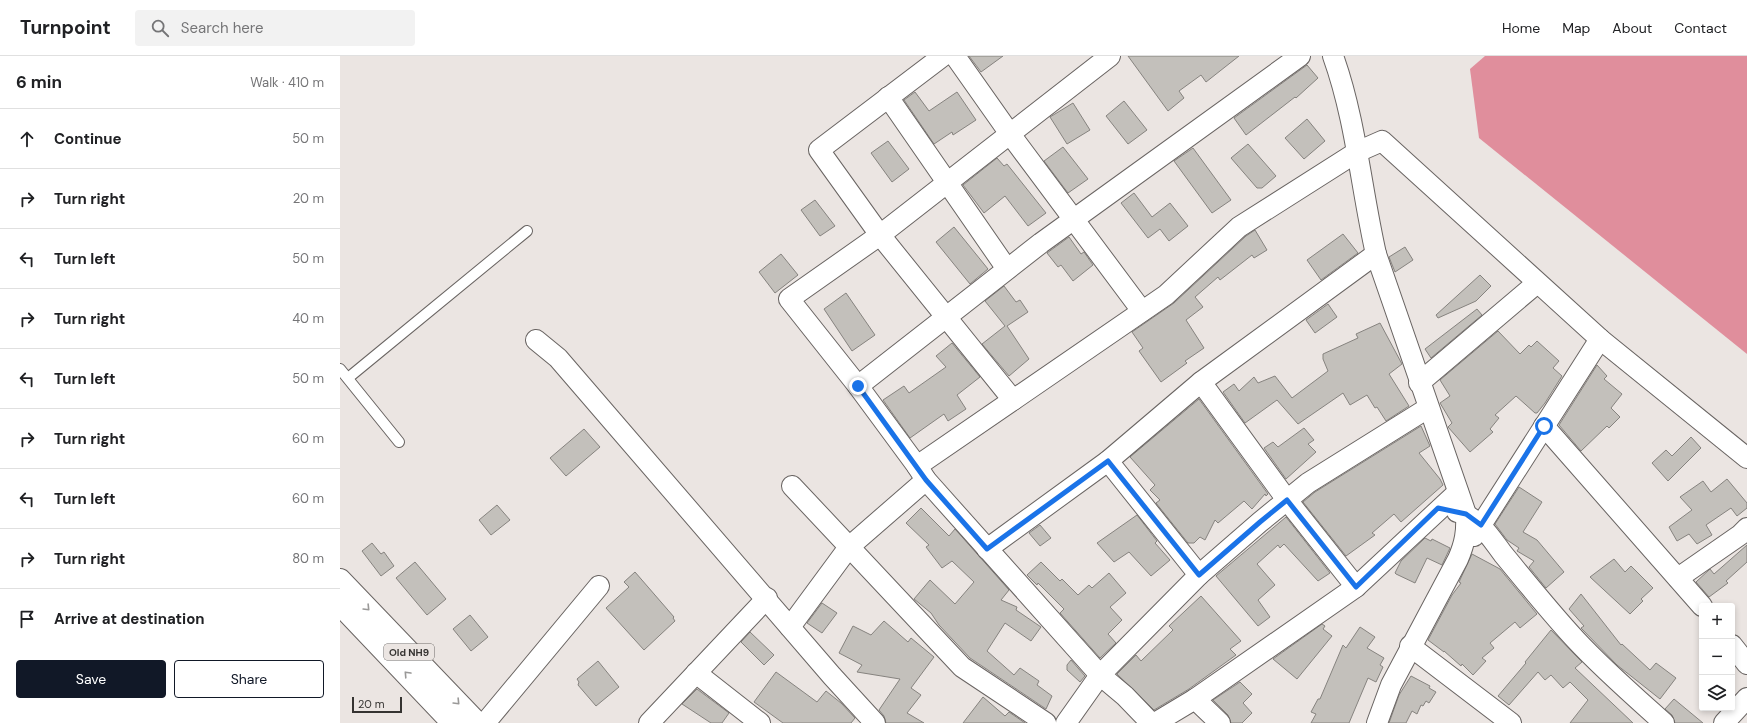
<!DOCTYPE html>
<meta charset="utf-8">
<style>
:root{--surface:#fff;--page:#f2f2f2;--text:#202124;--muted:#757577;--line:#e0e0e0;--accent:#111827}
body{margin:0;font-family:"DM Sans",sans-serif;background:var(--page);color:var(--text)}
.controls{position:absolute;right:12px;bottom:12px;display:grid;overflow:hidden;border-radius:4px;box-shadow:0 2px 6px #0003}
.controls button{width:36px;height:36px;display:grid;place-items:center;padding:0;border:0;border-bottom:1px solid var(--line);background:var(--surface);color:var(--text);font:20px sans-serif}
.scale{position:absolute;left:12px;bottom:10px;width:50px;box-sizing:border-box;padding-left:4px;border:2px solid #353331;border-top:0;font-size:11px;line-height:14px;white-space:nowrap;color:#353331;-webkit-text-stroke:3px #ebe5e2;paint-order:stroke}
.stop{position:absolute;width:12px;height:12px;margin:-9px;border:3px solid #1a73e8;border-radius:50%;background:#fff}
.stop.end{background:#1a73e8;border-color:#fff;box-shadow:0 1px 4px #0008}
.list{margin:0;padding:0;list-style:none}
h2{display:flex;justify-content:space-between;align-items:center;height:52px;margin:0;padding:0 16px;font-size:17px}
h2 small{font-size:13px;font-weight:400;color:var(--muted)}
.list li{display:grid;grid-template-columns:26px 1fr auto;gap:12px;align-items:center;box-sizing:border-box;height:60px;padding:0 16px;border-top:1px solid var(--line)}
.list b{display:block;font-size:15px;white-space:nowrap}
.list em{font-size:13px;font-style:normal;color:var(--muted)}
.actions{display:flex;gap:8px;padding:12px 16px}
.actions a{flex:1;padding:9px 0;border:1px solid var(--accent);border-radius:4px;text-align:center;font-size:14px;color:var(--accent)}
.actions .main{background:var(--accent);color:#fff}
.icon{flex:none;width:22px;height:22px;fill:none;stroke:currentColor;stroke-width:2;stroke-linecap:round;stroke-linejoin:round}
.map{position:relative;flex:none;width:1407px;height:667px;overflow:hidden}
header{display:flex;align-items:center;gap:24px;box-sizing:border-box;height:56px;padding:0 20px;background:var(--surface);border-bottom:1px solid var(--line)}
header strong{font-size:19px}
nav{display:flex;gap:22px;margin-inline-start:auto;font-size:14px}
.search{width:280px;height:36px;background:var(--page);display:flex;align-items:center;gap:10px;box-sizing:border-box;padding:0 14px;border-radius:4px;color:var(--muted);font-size:15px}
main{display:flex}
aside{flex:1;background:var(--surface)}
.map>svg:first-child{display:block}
.water{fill:#e08e9c}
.building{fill:#c3c0bb;stroke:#86837f}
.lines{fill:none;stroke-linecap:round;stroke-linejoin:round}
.service-casing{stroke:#696462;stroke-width:12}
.minor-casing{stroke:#696462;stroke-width:22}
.primary-casing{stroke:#696462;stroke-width:24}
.service{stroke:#fff;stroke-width:10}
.minor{stroke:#fff;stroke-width:20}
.primary{stroke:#fff;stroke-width:22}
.oneway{stroke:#9a9998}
.route{stroke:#1a73e8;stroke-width:5}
.labels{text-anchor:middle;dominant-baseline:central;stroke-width:3;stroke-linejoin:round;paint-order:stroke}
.shield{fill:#ebe5e2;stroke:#6c6866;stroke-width:1}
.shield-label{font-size:10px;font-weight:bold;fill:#353331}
</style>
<header>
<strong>Turnpoint</strong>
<div class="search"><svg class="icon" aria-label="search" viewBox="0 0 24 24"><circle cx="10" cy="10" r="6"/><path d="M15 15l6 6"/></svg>Search here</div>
<nav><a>Home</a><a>Map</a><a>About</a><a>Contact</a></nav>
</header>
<main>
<aside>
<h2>6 min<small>Walk · 410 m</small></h2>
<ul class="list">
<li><svg class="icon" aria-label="ahead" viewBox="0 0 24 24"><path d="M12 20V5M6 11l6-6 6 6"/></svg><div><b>Continue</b></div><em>50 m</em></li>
<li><svg class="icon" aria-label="right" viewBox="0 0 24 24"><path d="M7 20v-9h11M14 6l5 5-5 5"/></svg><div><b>Turn right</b></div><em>20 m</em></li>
<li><svg class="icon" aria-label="left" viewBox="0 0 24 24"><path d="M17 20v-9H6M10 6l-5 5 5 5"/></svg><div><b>Turn left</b></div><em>50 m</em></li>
<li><svg class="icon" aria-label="right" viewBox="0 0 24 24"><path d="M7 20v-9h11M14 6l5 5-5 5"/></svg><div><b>Turn right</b></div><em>40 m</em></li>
<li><svg class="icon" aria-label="left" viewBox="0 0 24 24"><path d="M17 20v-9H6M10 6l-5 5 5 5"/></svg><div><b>Turn left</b></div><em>50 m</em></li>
<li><svg class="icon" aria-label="right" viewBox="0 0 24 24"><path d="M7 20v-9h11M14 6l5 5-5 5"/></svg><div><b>Turn right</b></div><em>60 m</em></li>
<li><svg class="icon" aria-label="left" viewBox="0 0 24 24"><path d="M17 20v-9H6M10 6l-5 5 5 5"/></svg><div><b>Turn left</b></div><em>60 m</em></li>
<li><svg class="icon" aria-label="right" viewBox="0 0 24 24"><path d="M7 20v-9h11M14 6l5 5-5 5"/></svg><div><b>Turn right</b></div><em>80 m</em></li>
<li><svg class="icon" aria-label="arrive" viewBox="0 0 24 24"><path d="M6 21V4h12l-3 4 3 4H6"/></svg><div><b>Arrive at destination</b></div></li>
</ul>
<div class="actions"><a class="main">Save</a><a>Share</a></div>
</aside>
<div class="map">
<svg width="1407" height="667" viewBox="0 0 1407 667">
<rect width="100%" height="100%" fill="#ebe5e2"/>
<path class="water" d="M1145,0H1407V298L1139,82L1130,13Z"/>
<g class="building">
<path d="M629,0H663L641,16Z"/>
<path d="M788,0H899L866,26L861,19L839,35L844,42L828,55Z"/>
<path d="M967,9L978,22L956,42L955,41L906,79L894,62Z"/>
<path d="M575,36L589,55L617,36L636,64L613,79L612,76L594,88L564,44Z"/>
<path d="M784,45L807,74L788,88L766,60Z"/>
<path d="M733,47L750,74L727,88L710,61Z"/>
<path d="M967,63L985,85L964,103L945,82Z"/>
<path d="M548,85L569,113L552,126L531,97Z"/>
<path d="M908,88L936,120L922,132H917L891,102Z"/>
<path d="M723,91L748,123L728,137L704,105Z"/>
<path d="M853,92L891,144L872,157L834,105Z"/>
<path d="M657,102L664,110L667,108L706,157L688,170L665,140L644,157L623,129Z"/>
<path d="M794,137L812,161L830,147L848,170L829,185L820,173L808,182L781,147Z"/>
<path d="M475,144L495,170L480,180L461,154Z"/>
<path d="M614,171L648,213L630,228L596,186Z"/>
<path d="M915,174L927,194L914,202L912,199L880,224L878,221L855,241L863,251L846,264L864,292L845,305L847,307L821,326L799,295L803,292L792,276L834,247L906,180Z"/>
<path d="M1003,178L1018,197L981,224L967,204Z"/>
<path d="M729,181L741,198L744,196L753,209L733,225L721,209L718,211L707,197Z"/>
<path d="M1065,191L1073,204L1055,216L1049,201Z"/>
<path d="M441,198L458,219L435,237L419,216Z"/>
<path d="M1140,219L1151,230L1136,245L1098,262L1096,259Z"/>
<path d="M664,230L676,246L680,244L688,256L667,270L689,303L669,320L642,288L665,270L645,245Z"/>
<path d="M506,237L535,279L512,295L484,253Z"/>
<path d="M988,248L997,261L975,277L966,264Z"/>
<path d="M1137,253L1142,259L1091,302L1085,293Z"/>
<path d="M1040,267L1062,308L1049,318L1069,350L1046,365L1037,351L1035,352L1027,339L1010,349L1003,337L958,368L937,344L905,367L883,336L894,328L899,335L914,321L918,327L935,320L952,342L988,315L983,303V298L1018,282L1016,278Z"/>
<path d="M1158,275L1180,298L1189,289L1191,291L1197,285L1219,305L1213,312L1222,320L1205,347L1197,357H1195L1176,340L1155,359L1159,362L1150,373L1153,376L1130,396L1108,371L1112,367L1100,347L1110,340L1100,324Z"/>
<path d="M612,287L640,321L617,339L626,353L608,365L604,358L570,382L543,344L564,330L569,337L606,311L596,300Z"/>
<path d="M1257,309L1267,320L1264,323L1282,338L1271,352L1280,361L1269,372L1267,370L1241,395L1219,369Z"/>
<path d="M859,343L928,438L926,440L925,438L912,453L904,445L878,467L875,464L865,484L860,481L854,487H848L816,447L820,444L810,434L815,429L790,401Z"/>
<path d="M1081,370L1090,390L1079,397L1100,423L1103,429L1061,466L1054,458L1032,477L1035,479L1006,500L963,446L975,436Z"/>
<path d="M964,372L974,384L968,388L976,396L946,423L924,392L933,386L938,391Z"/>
<path d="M244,373L260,391L226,420L210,402Z"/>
<path d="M1351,381L1361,392L1328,425L1312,407L1326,394L1332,400Z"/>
<path d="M1387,423L1407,447V452L1397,460L1391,452L1366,469L1372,479L1357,488L1349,478L1337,485L1329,471L1352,454L1340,441L1363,425L1371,436Z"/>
<path d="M1179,431L1202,446L1183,476L1197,484L1224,516L1206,532L1189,511L1194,505L1177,495L1179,492L1167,484L1155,468Z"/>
<path d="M157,449L170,464L151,479L139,464Z"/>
<path d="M581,452L609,480L615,473L669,534L661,544L677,551L676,554L701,571L691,585L665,567L647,595L674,619L680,612L699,625L697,629L712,640L706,653L630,602L599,569L591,557L574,543L590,524L615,548L634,526L612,505L602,512L586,491L589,489L566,467Z"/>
<path d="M797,459L817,485L815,487L830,504L811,520L789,496L774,506L757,487Z"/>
<path d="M946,461L990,517L978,525L944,488L940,492L938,489L917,508L935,529L918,544L930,561L918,570L876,520Z"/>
<path d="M700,469L711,482L700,490L689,477Z"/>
<path d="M1085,482L1091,485L1092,483L1110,492L1102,509L1087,502L1075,527L1056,518L1055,517L1061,505Z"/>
<path d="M32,487L41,498L44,496L54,510L41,520L22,495Z"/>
<path d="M1407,489V506L1386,525L1388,527L1369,541L1356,526L1370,513L1374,518Z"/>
<path d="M1132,498L1160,513L1197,558L1180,572L1175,566L1150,587L1154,592L1142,602L1146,605L1133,619L1122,608L1121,610L1104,595V596L1088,584L1112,539L1121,527L1119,526Z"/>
<path d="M1274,503L1285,516L1291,510L1313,532L1301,543L1303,545L1290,558L1250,521Z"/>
<path d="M75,506L106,543L87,559L56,522Z"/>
<path d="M701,506L720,525L722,523L738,539L749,529L752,532L769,517L786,537L770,551L782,564L768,578L776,587L760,602L720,557L724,553L698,527L697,529L687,519Z"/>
<path d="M295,516L334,561L333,562L335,565L304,594L266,552L289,531L284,526Z"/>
<path d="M1241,538L1281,589L1282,588L1310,614L1316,607L1336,622L1320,643L1277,609L1241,572L1244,570L1229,553Z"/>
<path d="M861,540L901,585L890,593L896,599L849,633L814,654L777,618L796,599L801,605L833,574L829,570Z"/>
<path d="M482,547L497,557L482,577L467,567Z"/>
<path d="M130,559L148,581L131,595L113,573Z"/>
<path d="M544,565L568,586L571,582L594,601L571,632L581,639L567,657L584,667H546L544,660L539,654L560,623L517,616L522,609L499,597L513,570L531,579Z"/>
<path d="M982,568L985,570L983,573L992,580L957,623L933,603Z"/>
<path d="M1020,571L1035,581L1027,592L1044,602L1040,609L1043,611L1036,626L1028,622L1009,667H971L976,658L971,656L978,643H980L1003,589L1006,592Z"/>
<path d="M1211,574L1242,606L1235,612L1293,667H1230L1248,644L1230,626L1223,632L1211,619L1205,624L1198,616L1169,649L1158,640L1186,607L1185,606Z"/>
<path d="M410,576L434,599L424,609L401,586Z"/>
<path d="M731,604L745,620L740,626L727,614V609Z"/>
<path d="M258,605L279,631L256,650L238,629L239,626L237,623Z"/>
<path d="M436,616L477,646L486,635L501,647L515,662L511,667H443L414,646Z"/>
<path d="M1071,620L1090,630L1089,632L1096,636L1089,647L1086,645L1083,650L1081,649L1077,658L1072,655L1066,667H1049L1059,639Z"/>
<path d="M900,626L912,638L903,647L912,657L902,667H891L888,659L873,644Z"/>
<path d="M357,633L389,657L382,667H371L342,648Z"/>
<path d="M643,641L665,660L669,656L685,667H623Z"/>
<path d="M1334,643L1363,667H1335L1332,659L1325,653Z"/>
</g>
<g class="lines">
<g class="service-casing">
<g id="service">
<path d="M0,313L59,386"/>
<path d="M8,322L187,175"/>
</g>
</g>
<g class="minor-casing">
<g id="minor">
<path d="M615,0L670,78L802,255"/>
<path d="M993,0C1016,64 1021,132 1036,198L1126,458C1127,475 1125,487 1118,503L1051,629L1037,667"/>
<path d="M548,41L667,213"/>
<path d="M196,284L218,302L492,620L535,667"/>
<path d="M861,326L947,444L1016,531L1118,436"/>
<path d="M1079,327L1197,227"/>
<path d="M518,330L701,187L960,0"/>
<path d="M673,344L540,179L770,0"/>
<path d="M1204,370L1362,550"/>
<path d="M768,405L859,519"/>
<path d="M577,410L518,330L449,243L540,179L479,94L603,0"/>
<path d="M452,430L622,611L706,667"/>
<path d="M1117,456C1138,460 1151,482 1163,498C1187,527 1210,556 1236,584C1263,613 1294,640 1324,667"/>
<path d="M1134,480L1260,283"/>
<path d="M647,493L768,405L861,326L1036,198"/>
<path d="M1338,522L1400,479L1407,472"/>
<path d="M450,571L509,491L586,424"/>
<path d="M1392,589L1407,608"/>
<path d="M1070,590L1171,667"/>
<path d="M356,617L420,667"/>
<path d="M855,643L1016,531"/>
<path d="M145,667L259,530"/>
<path d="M309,667L427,542"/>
<path d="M726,667L760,619L859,519L920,466L968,427L1088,352"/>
<path d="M811,667L785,640L760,619L586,424L577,410L826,239L899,171L1017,96L1042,85L1260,283L1407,402"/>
<path d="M815,667L855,643L880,667"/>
<path d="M1384,667L1407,642"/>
</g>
</g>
<g class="primary-casing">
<g id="primary">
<path d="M0,524L137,667"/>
<path d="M0,548L113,667"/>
</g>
</g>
<use href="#service" class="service"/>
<use href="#minor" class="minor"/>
<use href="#primary" class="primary"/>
</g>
<defs><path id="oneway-chevron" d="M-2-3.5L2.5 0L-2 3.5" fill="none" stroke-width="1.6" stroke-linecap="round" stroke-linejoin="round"/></defs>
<g class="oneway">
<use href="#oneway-chevron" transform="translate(27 552) rotate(46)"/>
<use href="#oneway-chevron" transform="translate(67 618) rotate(-133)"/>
<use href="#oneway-chevron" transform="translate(117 646) rotate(46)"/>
</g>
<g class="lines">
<path class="route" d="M518,330L586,424L647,493L768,405L859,519L920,466L947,444L1016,531L1098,452L1126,458L1141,469L1204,370"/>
</g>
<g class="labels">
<rect class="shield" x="44" y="588" width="50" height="16" rx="3"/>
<g class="shield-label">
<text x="69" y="596">Old NH9</text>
</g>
</g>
</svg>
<div class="controls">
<button>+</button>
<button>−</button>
<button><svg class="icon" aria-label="layers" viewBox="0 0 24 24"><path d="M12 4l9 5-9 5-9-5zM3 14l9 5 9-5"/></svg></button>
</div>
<div class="scale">20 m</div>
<div class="stop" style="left:1204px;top:370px"></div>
<div class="stop end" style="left:518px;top:330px"></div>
</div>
</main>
